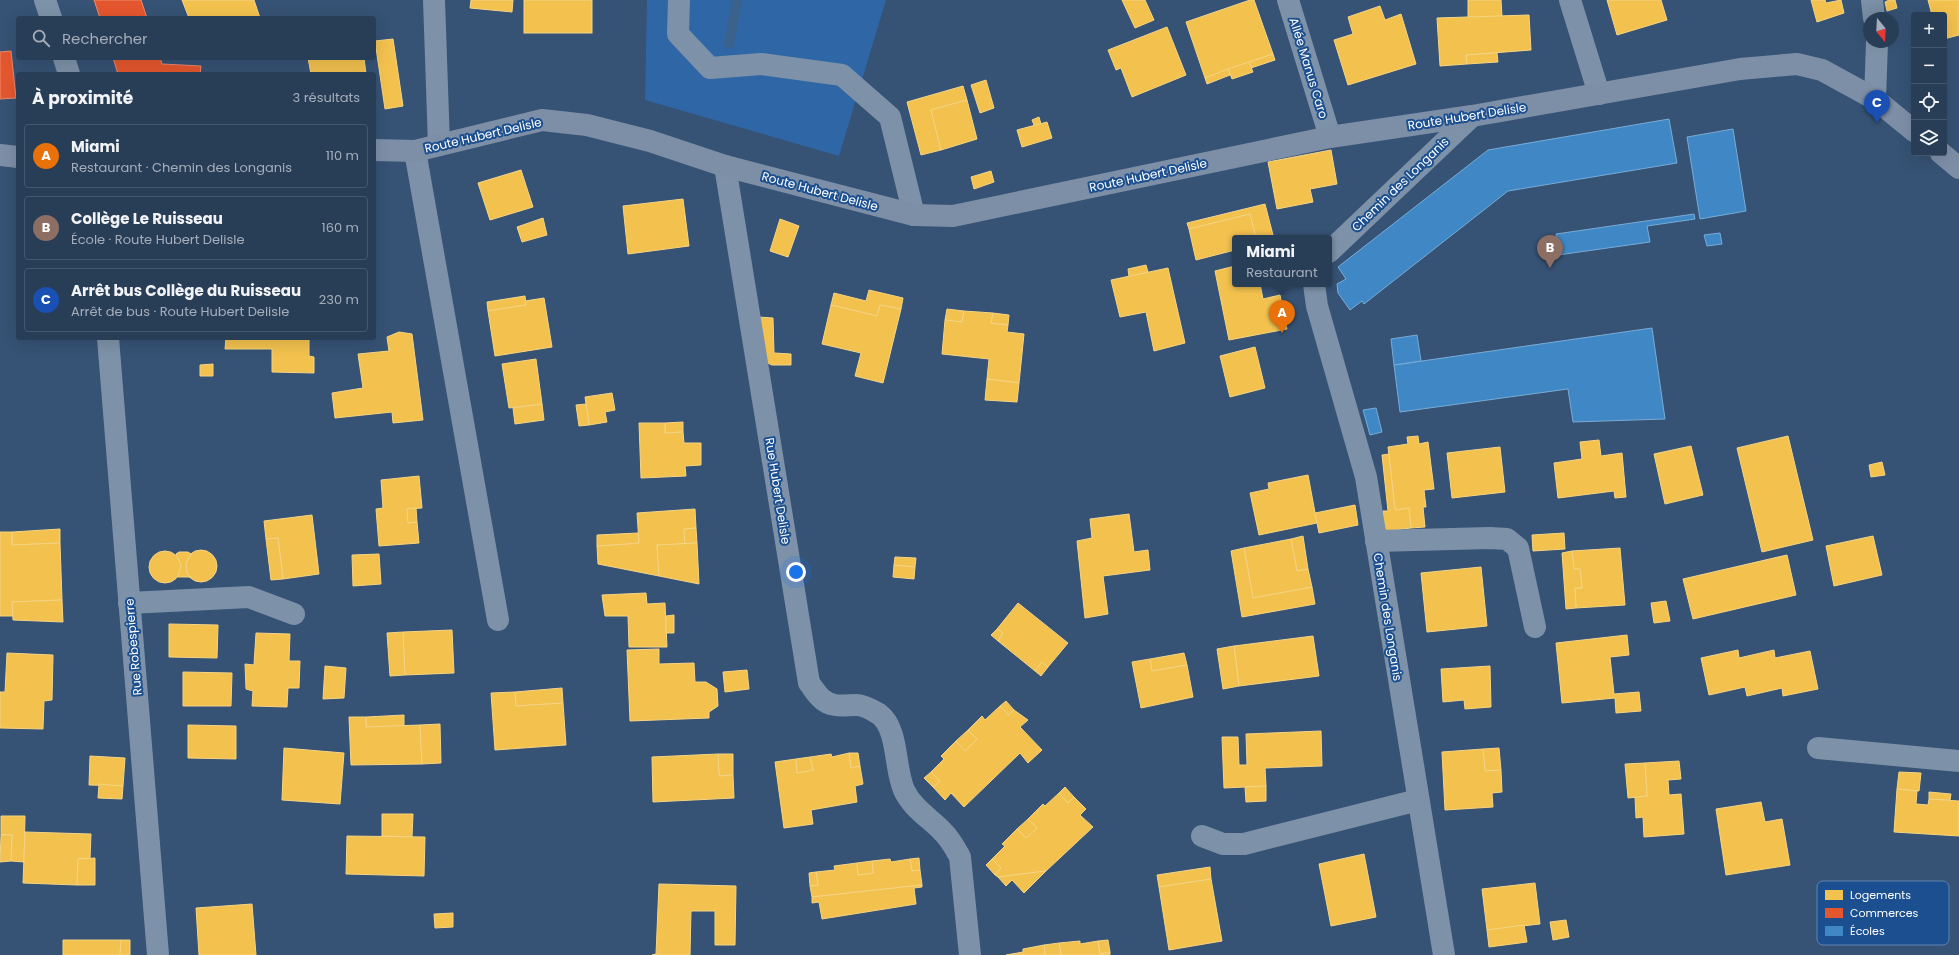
<!DOCTYPE html>
<html lang="fr">
<meta charset="utf-8">
<style>
:root{--surface:#283e57;--page:#30455d;--text:#f1f3f6;--muted:#a5aeba;--line:#44576d;--accent:#b9c2ce}
body{margin:0;font-family:Poppins,sans-serif;background:var(--page);color:var(--text)}
.controls{position:absolute;right:12px;top:12px;display:grid;overflow:hidden;border-radius:4px;box-shadow:0 4px 16px #0002}
.controls button{width:36px;height:36px;display:grid;place-items:center;padding:0;border:0;border-bottom:1px solid var(--line);background:var(--surface);color:var(--text);font:20px sans-serif}
.compass{position:absolute;left:1863px;top:12px;width:36px;height:36px;border-radius:50%;background:var(--surface);box-shadow:0 4px 16px #0002;rotate:162deg}
.you{position:absolute;left:796px;top:572px;width:14px;height:14px;margin:-10px;border:3px solid #fff;border-radius:50%;background:#1a73e8;box-shadow:0 0 0 6px #1a73e833}
.badge{display:grid;place-items:center;width:26px;height:26px;border-radius:50%;background:var(--accent);color:#fff;font-size:13px;font-weight:700}
.pin{position:absolute;translate:-50% -33px;filter:drop-shadow(0 1px 2px #0008)}
.pin::after{content:'';position:absolute;top:21px;width:14px;height:12px;background:inherit;clip-path:polygon(0 0,100% 0,50% 100%)}
.popup{position:absolute;left:1232px;top:235px;width:100px;height:52px;box-sizing:border-box;display:grid;place-content:center;border-radius:4px;background:var(--surface);filter:drop-shadow(0 1px 3px #0005);font-size:13px;white-space:nowrap;color:var(--muted)}
.popup b{font-size:15px;color:var(--text)}
.popup::after{content:'';position:absolute;left:50%;top:100%;margin-left:-8px;border:8px solid transparent;border-top-color:var(--surface)}
.list{margin:0;padding:0;list-style:none}
h2{display:flex;justify-content:space-between;align-items:center;height:52px;margin:0;padding:0 16px;font-size:17px}
h2 small{font-size:13px;font-weight:400;color:var(--muted)}
.list li{display:grid;grid-template-columns:26px 1fr auto;gap:12px;align-items:center;box-sizing:border-box;height:64px;margin:0 8px 8px;padding:0 8px;border:1px solid var(--line);border-radius:4px}
.list b{display:block;font-size:15px;white-space:nowrap}
.list p{margin:0;font-size:13px;white-space:nowrap;color:var(--muted)}
.list em{font-size:13px;font-style:normal;color:var(--muted)}
.icon{flex:none;width:22px;height:22px;fill:none;stroke:currentColor;stroke-width:2;stroke-linecap:round;stroke-linejoin:round}
.map{position:relative;flex:none;width:1959px;height:955px;overflow:hidden}
.search{position:absolute;background:var(--surface);box-shadow:0 4px 16px #0002;left:16px;top:16px;width:360px;height:44px;display:flex;align-items:center;gap:10px;box-sizing:border-box;padding:0 14px;border-radius:4px;color:var(--muted);font-size:15px}
.panel{position:absolute;background:var(--surface);box-shadow:0 4px 16px #0002;left:16px;top:72px;width:360px;height:268px;border-radius:4px}
.map>svg:first-child{display:block}
.green{fill:#2f66a5}
.homes{fill:#f2c14e;stroke:#f6d483}
.shops{fill:#e4572e;stroke:#ec896d}
.schools{fill:#3f88c5;stroke:#79acd6}
.lines{fill:none;stroke-linecap:round;stroke-linejoin:round}
.stream{stroke:#3b618d;stroke-width:10}
.minor{stroke:#7d92a8;stroke-width:22}
.major{stroke:#7d8ea7;stroke-width:22}
.labels{text-anchor:middle;dominant-baseline:central;stroke-width:4;stroke-linejoin:round;paint-order:stroke}
.street-label{font-size:12px;fill:#fff;stroke:#1b4f8f}
.key{fill:#1b4f8f;stroke:#5f84b1;stroke-width:1}
.key-label{font-size:11px;fill:#fff}
</style>
<div class="map">
<svg width="1959" height="955" viewBox="0 0 1959 955">
<rect width="100%" height="100%" fill="#365274"/>
<path class="green" d="M647,0H886L839,156L645,100Z"/>
<g class="homes">
<path d="M182,0H254L260,18H189Z"/>
<path d="M471,0H513L512,12L470,8Z"/>
<rect x="524" y="0" width="68" height="33"/>
<path d="M1122,0H1145L1154,20L1135,28Z"/>
<path d="M1250,0H1254L1273,54L1205,78L1186,22Z"/>
<path d="M1468,0H1501L1502,16L1468,18Z"/>
<path d="M1607,0H1661L1667,20L1617,35Z"/>
<path d="M1811,0H1825L1826,3L1841,0L1844,13L1817,22Z"/>
<path d="M1889,0H1895L1897,8L1887,11L1885,2Z"/>
<path d="M1928,0H1959V35L1944,39V15H1932Z"/>
<path d="M1380,6L1385,20L1401,14L1416,64L1348,85L1334,40L1353,34L1348,17Z"/>
<path d="M1529,15L1531,50L1466,55L1467,64L1440,66L1437,18Z"/>
<path d="M1167,27L1186,75L1132,97L1121,68L1116,70L1108,50Z"/>
<path d="M393,39L403,106L385,109L375,41Z"/>
<path d="M1497,53L1498,62L1467,64L1466,55Z"/>
<path d="M1273,54L1275,60L1251,68L1249,62Z"/>
<path d="M308,58H364L366,74H311Z"/>
<path d="M1249,62L1253,72L1232,79L1228,69Z"/>
<path d="M1228,69L1230,75L1207,84L1205,78Z"/>
<path d="M986,80L994,108L980,113L971,85Z"/>
<path d="M963,86L967,100L931,110L941,150L921,155L907,102Z"/>
<path d="M967,100L977,139L941,150L931,110Z"/>
<path d="M1039,117L1041,124L1034,125L1032,120Z"/>
<path d="M1047,122L1052,138L1022,147L1017,130Z"/>
<path d="M1331,150L1337,184L1310,189L1313,202L1277,209L1268,162Z"/>
<path d="M521,170L533,207L490,220L478,183Z"/>
<path d="M991,171L994,182L974,189L971,177Z"/>
<path d="M683,199L689,246L628,254L623,206Z"/>
<path d="M1265,204L1273,235L1256,238L1250,214L1189,229L1187,223Z"/>
<path d="M1250,214L1256,238H1235V250L1196,260L1189,229Z"/>
<path d="M543,218L547,235L522,242L517,227Z"/>
<path d="M780,219L799,226L788,257L770,251Z"/>
<path d="M1146,265L1148,272L1129,277L1128,269Z"/>
<path d="M1235,266V284H1260L1263,299L1280,295L1287,329L1229,340L1215,271Z"/>
<path d="M1168,268L1185,343L1154,351L1146,312L1120,317L1111,280Z"/>
<path d="M869,290L903,298L901,309L880,305L877,316L831,305L834,293L866,301Z"/>
<path d="M525,296L526,305L488,311L487,302Z"/>
<path d="M544,298L552,347L495,356L488,311L526,305L525,301Z"/>
<path d="M831,305L877,316L880,305L901,309L883,383L855,376L861,353L822,344Z"/>
<path d="M947,309L964,311L962,322L945,320Z"/>
<path d="M964,311L993,313L991,323L1008,325L1007,332L1024,334L1019,383L987,379L989,359L942,354L945,320L962,322Z"/>
<path d="M993,313L1009,315L1008,325L991,323Z"/>
<path d="M758,317L773,318L774,353L791,354V365H772L757,358Z"/>
<path d="M399,332L412,334L423,420L393,423L392,412L335,418L332,393L363,388L358,354L389,351L387,337Z"/>
<path d="M226,338H309V356L314,357V373L272,372V349H225Z"/>
<path d="M1255,347L1265,388L1230,397L1220,356Z"/>
<path d="M536,359L542,404L509,408L502,364Z"/>
<path d="M213,364V376H200V365Z"/>
<path d="M987,379L1019,383L1017,402L985,400Z"/>
<path d="M612,393L615,410L605,412L607,422L589,425L585,397Z"/>
<path d="M542,404L544,420L515,424L513,408Z"/>
<path d="M586,404L589,425L579,426L576,405Z"/>
<path d="M683,422V432L665,433V423Z"/>
<path d="M639,423H665V433L683,432L684,443H701V465L685,466L686,476L641,478Z"/>
<path d="M1418,436L1419,444L1428,442L1434,489L1424,490L1426,507H1423L1425,527L1411,528L1409,508L1395,510L1388,447L1408,444L1407,437Z"/>
<path d="M1788,436L1813,540L1762,552L1737,448Z"/>
<path d="M1599,440L1601,456L1622,453L1626,497L1615,498L1614,491L1558,498L1554,463L1582,459L1580,442Z"/>
<path d="M1691,446L1703,495L1665,504L1654,454Z"/>
<path d="M1500,447L1505,492L1452,498L1447,453Z"/>
<path d="M1389,454L1395,510L1409,508L1411,528L1385,531L1383,511H1388L1382,455Z"/>
<path d="M1882,462L1885,475L1871,477L1869,465Z"/>
<path d="M1308,475L1317,523L1259,535L1250,493L1269,489L1268,483Z"/>
<path d="M419,476L422,508L407,509L408,523L417,522L419,543L379,546L376,509L383,508L381,480Z"/>
<path d="M1355,505L1358,525L1319,533L1315,513Z"/>
<path d="M416,508L417,522L408,523L407,509Z"/>
<path d="M695,509L696,528L684,529L685,544L657,545L659,576L598,564L597,546L639,543L637,513Z"/>
<path d="M1129,514L1134,552L1148,550L1150,570L1103,576L1108,614L1085,618L1077,541L1092,538L1090,519Z"/>
<path d="M312,515L319,574L283,579L278,538L266,539L264,521Z"/>
<path d="M696,528L697,543L685,544L684,529Z"/>
<path d="M60,529V543L12,545V532Z"/>
<path d="M0,532H12V545L60,543L62,600L12,602L13,616H0Z"/>
<path d="M638,533L639,543L597,546V535Z"/>
<path d="M1564,533L1565,549L1533,551L1532,535Z"/>
<path d="M1303,536L1308,569L1297,571L1291,539Z"/>
<path d="M1873,536L1882,575L1834,586L1826,546Z"/>
<path d="M278,538L283,579L271,580L266,539Z"/>
<path d="M1291,539L1297,571L1308,569L1312,587L1253,598L1244,548Z"/>
<path d="M697,543L699,584L659,576L657,545Z"/>
<path d="M1244,548L1253,598L1312,587L1315,604L1242,617L1231,551Z"/>
<path d="M1620,548L1625,605L1576,608L1575,588H1582L1580,569H1574L1572,551Z"/>
<circle cx="201" cy="566" r="16"/>
<path d="M1572,551L1574,569H1580L1582,588H1575L1576,608L1566,609L1562,553Z"/>
<circle cx="165" cy="567" r="16"/>
<path d="M179,552H188L191,554L186,563L187,574L191,577H178L181,565L176,554Z"/>
<path d="M379,554L381,584L353,586L352,555Z"/>
<path d="M1787,555L1796,595L1693,619L1683,579Z"/>
<path d="M895,557L916,558L915,567L894,565Z"/>
<path d="M894,565L915,567L914,579L893,577Z"/>
<path d="M1481,567L1487,626L1427,632L1421,573Z"/>
<path d="M646,593L647,604L665,603L667,647H629L628,616H605L602,595Z"/>
<path d="M62,600L63,622L13,620L12,602Z"/>
<path d="M1666,601L1670,621L1654,623L1651,603Z"/>
<path d="M1018,603L1068,643L1048,667L1042,662L1035,671L998,641L1003,633L997,629Z"/>
<path d="M674,615V633H666V616Z"/>
<path d="M169,624L218,625L217,658L169,657Z"/>
<path d="M997,629L1003,633L998,641L991,635Z"/>
<path d="M452,630L454,673L405,675L403,632Z"/>
<path d="M403,632L405,675L390,676L387,633Z"/>
<path d="M256,633L290,634L289,661H300L299,688H288L287,707L252,706L253,691L246,689L245,664L254,665Z"/>
<path d="M1627,635L1629,655L1610,657L1614,694L1639,692L1641,711L1616,713L1615,698L1562,703L1556,643Z"/>
<path d="M1313,636L1319,676L1239,686L1234,646Z"/>
<path d="M1234,646L1239,686L1223,689L1217,649Z"/>
<path d="M659,649V664L694,663L695,682H706L717,689L718,706L709,712V718L630,721L627,650Z"/>
<path d="M1738,650L1739,658L1774,650L1775,658L1810,651L1818,689L1783,696L1782,688L1747,696L1745,687L1709,695L1701,658Z"/>
<path d="M7,653L53,655L52,700L44,701L43,729L0,728V692H5Z"/>
<path d="M1184,653L1187,665L1152,671L1150,659Z"/>
<path d="M1150,659L1152,671L1187,665L1193,697L1141,708L1132,662Z"/>
<path d="M1042,662L1048,667L1041,676L1035,671Z"/>
<path d="M325,666L346,668L344,698L323,699Z"/>
<path d="M1490,666L1491,707L1465,709L1464,700L1443,702L1441,669Z"/>
<path d="M747,670L749,689L725,692L723,672Z"/>
<path d="M183,672L232,673L231,706H183Z"/>
<path d="M562,688L563,703L516,706L515,692Z"/>
<path d="M515,692L516,706L563,703L566,745L495,750L491,693Z"/>
<path d="M1006,701L1014,710L1008,715L1000,706Z"/>
<path d="M1000,706L1008,715L1014,710L1028,720L1020,727L1042,750L1028,763L1020,753L964,807L951,793L945,800L933,787L940,781L931,772L944,759L941,756L956,741L965,751L977,739L968,730L982,716L985,720Z"/>
<path d="M404,715V726L366,727V717Z"/>
<path d="M349,717H366V727L420,725L422,764L351,765Z"/>
<path d="M440,724L441,763L422,764L420,725Z"/>
<path d="M188,725L236,726V759L188,758Z"/>
<path d="M968,730L977,739L965,751L956,741Z"/>
<path d="M1321,731L1322,766L1265,768L1266,786L1224,788L1222,737H1238L1239,765H1247L1246,734Z"/>
<path d="M284,748L344,753L340,804L282,800Z"/>
<path d="M1499,748L1501,770L1485,771L1483,749Z"/>
<path d="M1483,749L1485,771L1501,770L1502,792L1492,793L1493,807L1445,810L1442,752Z"/>
<path d="M849,753L851,768L860,766L863,784L855,786L857,802L811,810L813,824L784,828L775,762L796,759L797,773L813,770L810,757L831,754L832,757Z"/>
<path d="M849,753H858L860,766L851,768Z"/>
<path d="M718,754H733V775L719,776Z"/>
<path d="M718,754L719,776L733,775L734,798L653,802L652,757Z"/>
<path d="M90,756L125,758L123,786L89,785Z"/>
<path d="M810,757L813,770L797,773L796,759Z"/>
<path d="M1679,761L1681,779L1668,780L1669,795L1681,794L1684,834L1644,837L1643,817L1636,818L1635,797L1647,796L1645,763Z"/>
<path d="M1645,763L1647,796L1628,798L1625,764Z"/>
<path d="M931,772L940,781L933,787L924,778Z"/>
<path d="M1899,772L1921,773L1919,791L1897,789Z"/>
<path d="M99,784L123,786L122,799L98,798Z"/>
<path d="M1266,786V801L1246,802L1245,787Z"/>
<path d="M1065,787L1074,797L1068,803L1059,793Z"/>
<path d="M1897,789L1917,791L1916,804L1928,805L1929,799L1959,801V836L1894,832Z"/>
<path d="M1929,792L1951,794L1950,800L1929,799Z"/>
<path d="M1059,793L1068,803L1074,797L1086,809L1080,815L1093,827L1046,871L998,877L995,875L1001,868L992,859L1005,846L1002,844L1017,829L1026,838L1037,828L1028,819L1043,804L1045,806Z"/>
<path d="M1761,802L1765,822L1782,819L1790,865L1726,875L1716,809Z"/>
<path d="M382,814H413L412,837L382,836Z"/>
<path d="M1,816H25L24,862L11,861L12,835H1Z"/>
<path d="M1028,819L1037,828L1026,838L1017,829Z"/>
<path d="M25,832L91,834L90,859H78L77,885L23,883Z"/>
<path d="M1,835H12L11,861L0,862Z"/>
<path d="M347,836L425,837L424,876L346,874Z"/>
<path d="M1364,854L1376,917L1331,926L1319,864Z"/>
<path d="M95,858V885H77L78,859Z"/>
<path d="M919,858L920,870L912,871L910,859Z"/>
<path d="M890,859L891,862L910,859L912,871L920,870L922,885L812,897L810,886L818,885L816,872L835,870L834,866L857,863L858,875L873,873L872,861Z"/>
<path d="M992,859L1001,868L995,875L986,865Z"/>
<path d="M872,861L873,873L858,875L857,863Z"/>
<path d="M1210,867L1211,879L1159,887L1157,875Z"/>
<path d="M1046,871L1024,893L1012,880L1006,886L998,877Z"/>
<path d="M816,872L818,885L810,886L809,873Z"/>
<path d="M1211,879L1222,941L1169,950L1159,887Z"/>
<path d="M1535,883L1540,924L1487,930L1482,889Z"/>
<path d="M659,884L736,886L735,945H715V911H691L690,955H652L656,954Z"/>
<path d="M922,885V887L914,888L916,904L822,919L819,902L812,903V897Z"/>
<path d="M252,904L256,955H199L196,908Z"/>
<path d="M453,913V927L435,928L434,914Z"/>
<path d="M1566,920L1569,937L1553,940L1550,922Z"/>
<path d="M1524,925L1527,942L1489,947L1487,930Z"/>
<path d="M63,940H121L120,955H63Z"/>
<path d="M121,940H130V955H120Z"/>
<path d="M1108,940L1110,952L1100,954L1098,941Z"/>
<path d="M1080,941V944L1098,941L1100,954L1110,952V955H1061L1059,943Z"/>
<path d="M1059,943L1061,955H1045L1044,945Z"/>
<path d="M1044,945L1045,955H1006L1023,952V949Z"/>
</g>
<g class="shops">
<path d="M94,0H141L147,18H100Z"/>
<path d="M11,51L16,98L0,99V52Z"/>
<path d="M113,58H160L162,64L201,66L200,74H118Z"/>
</g>
<g class="schools">
<path d="M1669,119L1677,163L1508,191L1364,304L1362,301L1350,310L1338,293L1337,284L1346,279L1338,267L1488,150Z"/>
<path d="M1733,129L1746,211L1700,219L1687,137Z"/>
<path d="M1694,214L1695,219L1647,226L1650,242L1558,255L1556,234Z"/>
<path d="M1720,233L1722,244L1707,246L1704,235Z"/>
<path d="M1652,328L1665,419L1573,422L1568,389L1400,412L1394,365Z"/>
<path d="M1417,335L1421,361L1394,365L1391,339Z"/>
<path d="M1376,408L1382,432L1370,435L1363,410Z"/>
</g>
<g class="lines">
<path class="stream" d="M729,44L737,0"/>
<g class="minor">
<path d="M45,0L51,18"/>
<path d="M434,0L439,145"/>
<path d="M679,0L678,34L710,68L761,64L842,75L890,117L914,215"/>
<path d="M1288,0L1330,137"/>
<path d="M1570,0L1599,94"/>
<path d="M1872,0L1874,18"/>
<path d="M64,58L69,74"/>
<path d="M1875,99L1877,42"/>
<path d="M415,151L498,620"/>
<path d="M725,166L809,683C813,688 817,695 822,699C832,708 844,705 857,705C863,705 874,711 879,714C899,729 894,768 904,790C912,808 931,819 943,832C951,840 955,848 960,857L970,955"/>
<path d="M1329,252L1472,116"/>
<path d="M1314,284L1317,306L1366,477L1444,955"/>
<path d="M108,338L158,955"/>
<path d="M1376,541L1490,538L1507,539L1518,548L1535,627"/>
<path d="M129,603L249,597L294,614"/>
<path d="M1818,748L1959,761"/>
<path d="M1202,836L1223,844H1244L1418,800"/>
</g>
<g class="major">
<path d="M374,150L415,151L542,120L587,125L650,141L725,166L914,215L953,216L1330,137L1472,116L1740,69L1797,64L1822,70L1875,99L1914,131"/>
<path d="M1941,153L1959,168"/>
<path d="M0,155L18,157"/>
</g>
</g>
<g class="labels">
<g class="street-label">
<text transform="translate(1309 68) rotate(73)">Allée Manus Caro</text>
<text transform="translate(1467 116) rotate(-9)">Route Hubert Delisle</text>
<text transform="translate(483 135) rotate(-13)">Route Hubert Delisle</text>
<text transform="translate(1148 175) rotate(-12)">Route Hubert Delisle</text>
<text transform="translate(1400 184) rotate(-44)">Chemin des Longanis</text>
<text transform="translate(820 191) rotate(15)">Route Hubert Delisle</text>
<text transform="translate(778 491) rotate(81)">Rue Hubert Delisle</text>
<text transform="translate(1388 617) rotate(81)">Chemin des Longanis</text>
<text transform="translate(133 647) rotate(-95)">Rue Robespierre</text>
</g>
</g>
<rect x="1817" y="881" width="132" height="64" rx="6" class="key"/>
<rect x="1825" y="890" width="18" height="10" fill="#f2c14e"/>
<rect x="1825" y="908" width="18" height="10" fill="#e4572e"/>
<rect x="1825" y="926" width="18" height="10" fill="#3f88c5"/>
<g class="key-label">
<text x="1850" y="899">Logements</text>
<text x="1850" y="917">Commerces</text>
<text x="1850" y="935">Écoles</text>
</g>
</svg>
<div class="controls">
<button>+</button>
<button>−</button>
<button><svg class="icon" aria-label="locate" viewBox="0 0 24 24"><circle cx="12" cy="12" r="6"/><path d="M12 2v4M12 18v4M2 12h4M18 12h4"/></svg></button>
<button><svg class="icon" aria-label="layers" viewBox="0 0 24 24"><path d="M12 4l9 5-9 5-9-5zM3 14l9 5 9-5"/></svg></button>
</div>
<svg class="compass" viewBox="-18 -18 36 36"><path d="M0-13l5 13h-10z" fill="#e53935"/><path d="M0 13l5-13h-10z" fill="#a5aeba"/></svg>
<div class="you"></div>
<div class="pin badge" style="left:1282px;top:333px;background:#e8710a">A</div>
<div class="popup"><b>Miami</b>Restaurant</div>
<div class="pin badge" style="left:1550px;top:268px;background:#8d6e63">B</div>
<div class="pin badge" style="left:1877px;top:123px;background:#1a4fb4">C</div>
<div class="search"><svg class="icon" aria-label="search" viewBox="0 0 24 24"><circle cx="10" cy="10" r="6"/><path d="M15 15l6 6"/></svg>Rechercher</div>
<section class="panel">
<h2>À proximité<small>3 résultats</small></h2>
<ul class="list">
<li><span class="badge" style="background:#e8710a">A</span><div><b>Miami</b><p>Restaurant · Chemin des Longanis</p></div><em>110 m</em></li>
<li><span class="badge" style="background:#8d6e63">B</span><div><b>Collège Le Ruisseau</b><p>École · Route Hubert Delisle</p></div><em>160 m</em></li>
<li><span class="badge" style="background:#1a4fb4">C</span><div><b>Arrêt bus Collège du Ruisseau</b><p>Arrêt de bus · Route Hubert Delisle</p></div><em>230 m</em></li>
</ul>
</section>
</div>
